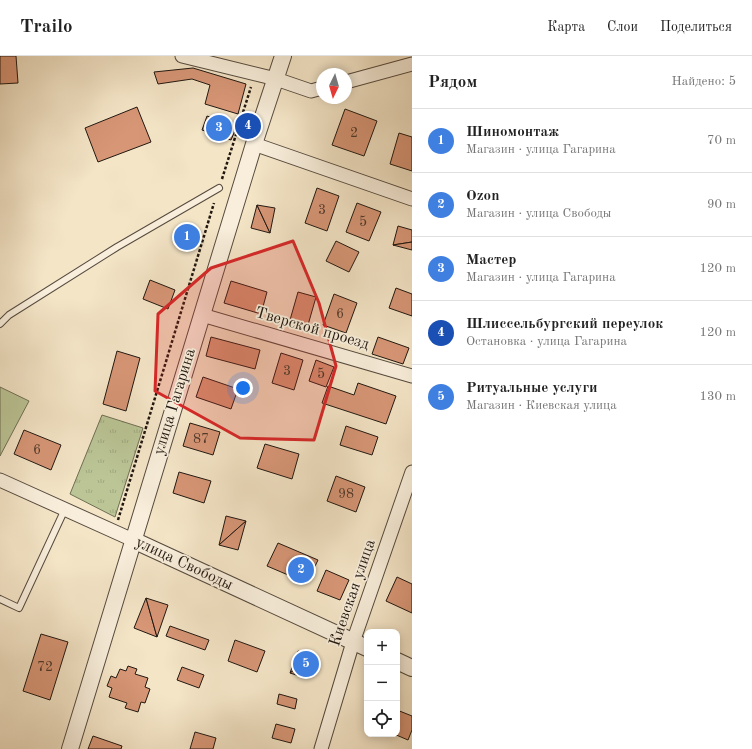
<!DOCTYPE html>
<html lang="ru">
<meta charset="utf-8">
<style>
:root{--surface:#fff;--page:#f2f2f2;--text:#222;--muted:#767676;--line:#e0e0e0;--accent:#1a73e8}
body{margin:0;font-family:"Old Standard TT",serif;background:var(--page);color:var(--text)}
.controls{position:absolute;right:12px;bottom:12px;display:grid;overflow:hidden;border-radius:8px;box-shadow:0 2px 10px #0003}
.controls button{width:36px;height:36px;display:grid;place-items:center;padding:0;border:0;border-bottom:1px solid var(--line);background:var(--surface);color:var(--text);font:20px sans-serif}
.compass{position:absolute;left:316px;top:12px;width:36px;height:36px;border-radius:50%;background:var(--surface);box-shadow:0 2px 10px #0003;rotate:185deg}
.you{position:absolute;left:243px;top:332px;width:14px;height:14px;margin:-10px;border:3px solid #fff;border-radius:50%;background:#1a73e8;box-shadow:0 0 0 6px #1a73e833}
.badge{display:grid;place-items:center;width:26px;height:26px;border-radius:50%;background:var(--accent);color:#fff;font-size:13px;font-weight:700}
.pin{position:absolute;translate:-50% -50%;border:2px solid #fff;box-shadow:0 1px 4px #0006}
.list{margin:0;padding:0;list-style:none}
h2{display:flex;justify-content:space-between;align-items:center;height:52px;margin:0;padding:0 16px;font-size:17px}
h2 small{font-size:13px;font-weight:400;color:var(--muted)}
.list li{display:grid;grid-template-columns:26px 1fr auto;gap:12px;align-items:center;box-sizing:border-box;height:64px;padding:0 16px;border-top:1px solid var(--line)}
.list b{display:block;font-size:15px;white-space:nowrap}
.list p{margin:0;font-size:13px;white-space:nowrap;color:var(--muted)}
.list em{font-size:13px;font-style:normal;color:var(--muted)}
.icon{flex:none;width:22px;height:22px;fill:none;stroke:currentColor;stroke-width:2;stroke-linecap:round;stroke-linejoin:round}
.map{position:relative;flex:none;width:412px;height:693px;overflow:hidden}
header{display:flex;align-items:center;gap:24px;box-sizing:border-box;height:56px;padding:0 20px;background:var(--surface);border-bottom:1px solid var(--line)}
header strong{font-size:19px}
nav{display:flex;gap:22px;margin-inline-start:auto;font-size:14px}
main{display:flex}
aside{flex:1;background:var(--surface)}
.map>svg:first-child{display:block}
.grass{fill:#bbc596;stroke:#6e6e53}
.park{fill:url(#park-tufts);stroke:#6e6e53}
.building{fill:#d79676;stroke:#201710}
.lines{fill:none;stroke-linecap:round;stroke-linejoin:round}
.service-casing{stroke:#554a3e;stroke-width:8}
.minor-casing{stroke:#554a3e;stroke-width:15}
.tertiary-casing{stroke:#554a3e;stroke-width:18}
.path{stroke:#201710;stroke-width:2.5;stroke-dasharray:3 2;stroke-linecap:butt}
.service{stroke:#f8eedb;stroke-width:6}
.minor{stroke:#f8eedb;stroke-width:13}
.tertiary{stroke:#f8eedb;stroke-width:16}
.marked{fill:#d62828;fill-opacity:0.2;stroke:#d62828;stroke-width:3;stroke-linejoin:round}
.labels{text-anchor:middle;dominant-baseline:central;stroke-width:3.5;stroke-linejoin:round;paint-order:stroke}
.number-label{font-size:14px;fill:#4e372a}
.street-label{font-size:16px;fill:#201710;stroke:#f8eedb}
</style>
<header>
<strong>Trailo</strong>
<nav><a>Карта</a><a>Слои</a><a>Поделиться</a></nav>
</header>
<main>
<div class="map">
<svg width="412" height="693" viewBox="0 0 412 693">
<defs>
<pattern id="park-tufts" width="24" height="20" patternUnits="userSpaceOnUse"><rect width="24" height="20" fill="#bbc596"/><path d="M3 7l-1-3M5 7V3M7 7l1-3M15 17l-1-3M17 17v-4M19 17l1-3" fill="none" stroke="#a0a880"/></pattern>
</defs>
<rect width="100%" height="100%" fill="#f4e5c7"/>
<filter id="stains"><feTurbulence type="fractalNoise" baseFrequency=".005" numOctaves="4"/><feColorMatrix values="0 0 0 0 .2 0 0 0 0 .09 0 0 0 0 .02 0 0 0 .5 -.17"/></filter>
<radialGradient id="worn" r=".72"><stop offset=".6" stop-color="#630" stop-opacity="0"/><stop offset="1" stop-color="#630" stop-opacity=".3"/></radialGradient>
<path class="grass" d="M0,331L29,345L0,400Z"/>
<path class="park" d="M102,359L143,372L115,461L70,438Z"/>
<g class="building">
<path d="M0,0H16L18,27L0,28Z"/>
<path d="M193,12L246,28L238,58L205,48L210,29L192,23L158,28L154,16Z"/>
<path d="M137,51L151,86L98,106L85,72Z"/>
<path d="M345,53L377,65L364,100L332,89Z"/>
<path d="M207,60L237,70L231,84L202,74Z"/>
<path d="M399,77L412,81V115L390,108Z"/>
<path d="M317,132L339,140L327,175L305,167Z"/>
<path d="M357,147L381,156L369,185L346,176Z"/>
<path d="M257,149L270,177L251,172Z"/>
<path d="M257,149L275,152L270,177Z"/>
<path d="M398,170L412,174V186L393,189Z"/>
<path d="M183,171L195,175L188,194L176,190Z"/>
<path d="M336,185L359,196L349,216L326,205Z"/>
<path d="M412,186V194L393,189Z"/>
<path d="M150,224L175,234L168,253L143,243Z"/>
<path d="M231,225L267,236L261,258L224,247Z"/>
<path d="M396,232L412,238V260L389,252Z"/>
<path d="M298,236L316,241L308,269L290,264Z"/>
<path d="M334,238L357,247L346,277L323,269Z"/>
<path d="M211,281L260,294L255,313L206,300Z"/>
<path d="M378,281L409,292L403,308L372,298Z"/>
<path d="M117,295L140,302L126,355L103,348Z"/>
<path d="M281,297L303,304L294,334L272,327Z"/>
<path d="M316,304L334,311L326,331L309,325Z"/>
<path d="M203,321L238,333L231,353L196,341Z"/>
<path d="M358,327L396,340L386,368L322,347L328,330L354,339Z"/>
<path d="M190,367L220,376L213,399L183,390Z"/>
<path d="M346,370L378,381L372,399L340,389Z"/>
<path d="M24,374L61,389L51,414L14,398Z"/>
<path d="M265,388L299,398L292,423L257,412Z"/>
<path d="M179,416L211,425L204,447L173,437Z"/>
<path d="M336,420L365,431L356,456L327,445Z"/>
<path d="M226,460L246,465L219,489Z"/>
<path d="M246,465L238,494L219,489Z"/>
<path d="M278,487L318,504L307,527L267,510Z"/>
<path d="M326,514L349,524L340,544L317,535Z"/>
<path d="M397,521L412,528V557L386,545Z"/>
<path d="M146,542L157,581L134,572Z"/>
<path d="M146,542L168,549L157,581Z"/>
<path d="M170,570L209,584L205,594L166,580Z"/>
<path d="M41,578L68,586L50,644L23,635Z"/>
<path d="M235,584L265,595L257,616L228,605Z"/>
<path d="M298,595L313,600L290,617Z"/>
<path d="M313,600L306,622L290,617Z"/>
<path d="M128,610L137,613L135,618L148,622L145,631L150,633L145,647L141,646L138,656L125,652L127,647L109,641L112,632L107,630L111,620L116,622L120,613L126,615Z"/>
<path d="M182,611L204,619L199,632L177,624Z"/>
<path d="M279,638L297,643L295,653L277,648Z"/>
<path d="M397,654L412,660V674L408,684L394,678H397Z"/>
<path d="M276,668L295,673L291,687L272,682Z"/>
<path d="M195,676L216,682L213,693H190Z"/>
<path d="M93,680L122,690L121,693H88Z"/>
</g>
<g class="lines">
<g class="service-casing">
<g id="service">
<path d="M0,268L9,259L117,191L219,132"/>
<path d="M0,543L19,552L65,453"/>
</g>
</g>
<g class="minor-casing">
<g id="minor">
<path d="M182,0L276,23L311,35L322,32"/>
<path d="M346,26L412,8"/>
<path d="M254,88L412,143"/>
<path d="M202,259L412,320"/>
<path d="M0,424L133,484"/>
<path d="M321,693L353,586L412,416"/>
</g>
</g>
<g class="tertiary-casing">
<g id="tertiary">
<path d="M133,484L367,592"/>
<path d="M397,605L412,612"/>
<path d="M70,693L254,88L283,0"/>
</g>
</g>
<g class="path">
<path d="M222,123L251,31"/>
<path d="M118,464L214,147"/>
</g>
<use href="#service" class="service"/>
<use href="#minor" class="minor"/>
<use href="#tertiary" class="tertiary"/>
</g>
<path class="marked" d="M293,185L319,247L336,310L314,384L240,382L155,335L158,258L211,212Z"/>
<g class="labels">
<g class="number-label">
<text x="354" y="77">2</text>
<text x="322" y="154">3</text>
<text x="363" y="166">5</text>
<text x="340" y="258">6</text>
<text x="287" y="315">3</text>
<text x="321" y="318">5</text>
<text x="201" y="383">87</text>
<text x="37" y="394">6</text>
<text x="346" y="438">98</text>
<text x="45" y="611">72</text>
</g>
<g class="street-label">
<text transform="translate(312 273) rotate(16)">Тверской проезд</text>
<text transform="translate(175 346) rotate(-73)">улица Гагарина</text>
<text transform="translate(184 508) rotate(25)">улица Свободы</text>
<text transform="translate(353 537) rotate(-71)">Киевская улица</text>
</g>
</g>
<rect width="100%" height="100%" filter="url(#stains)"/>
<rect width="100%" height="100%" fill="url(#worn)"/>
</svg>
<div class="controls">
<button>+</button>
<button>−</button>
<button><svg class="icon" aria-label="locate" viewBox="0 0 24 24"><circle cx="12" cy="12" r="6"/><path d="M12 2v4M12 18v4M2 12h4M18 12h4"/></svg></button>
</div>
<svg class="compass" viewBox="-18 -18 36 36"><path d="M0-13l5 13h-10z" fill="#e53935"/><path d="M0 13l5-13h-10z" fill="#767676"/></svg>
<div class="you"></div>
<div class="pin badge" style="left:187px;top:181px;background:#3f7fe0">1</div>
<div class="pin badge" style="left:301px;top:514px;background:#3f7fe0">2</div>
<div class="pin badge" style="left:219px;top:72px;background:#3f7fe0">3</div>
<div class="pin badge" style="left:248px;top:70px;background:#1a4fb4">4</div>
<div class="pin badge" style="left:306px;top:608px;background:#3f7fe0">5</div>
</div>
<aside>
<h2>Рядом<small>Найдено: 5</small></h2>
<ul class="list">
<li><span class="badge" style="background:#3f7fe0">1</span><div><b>Шиномонтаж</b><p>Магазин · улица Гагарина</p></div><em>70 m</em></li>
<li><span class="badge" style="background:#3f7fe0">2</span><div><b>Ozon</b><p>Магазин · улица Свободы</p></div><em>90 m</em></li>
<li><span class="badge" style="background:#3f7fe0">3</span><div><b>Мастер</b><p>Магазин · улица Гагарина</p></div><em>120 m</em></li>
<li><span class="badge" style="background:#1a4fb4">4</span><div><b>Шлиссельбургский переулок</b><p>Остановка · улица Гагарина</p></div><em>120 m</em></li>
<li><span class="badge" style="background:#3f7fe0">5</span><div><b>Ритуальные услуги</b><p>Магазин · Киевская улица</p></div><em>130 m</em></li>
</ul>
</aside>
</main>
